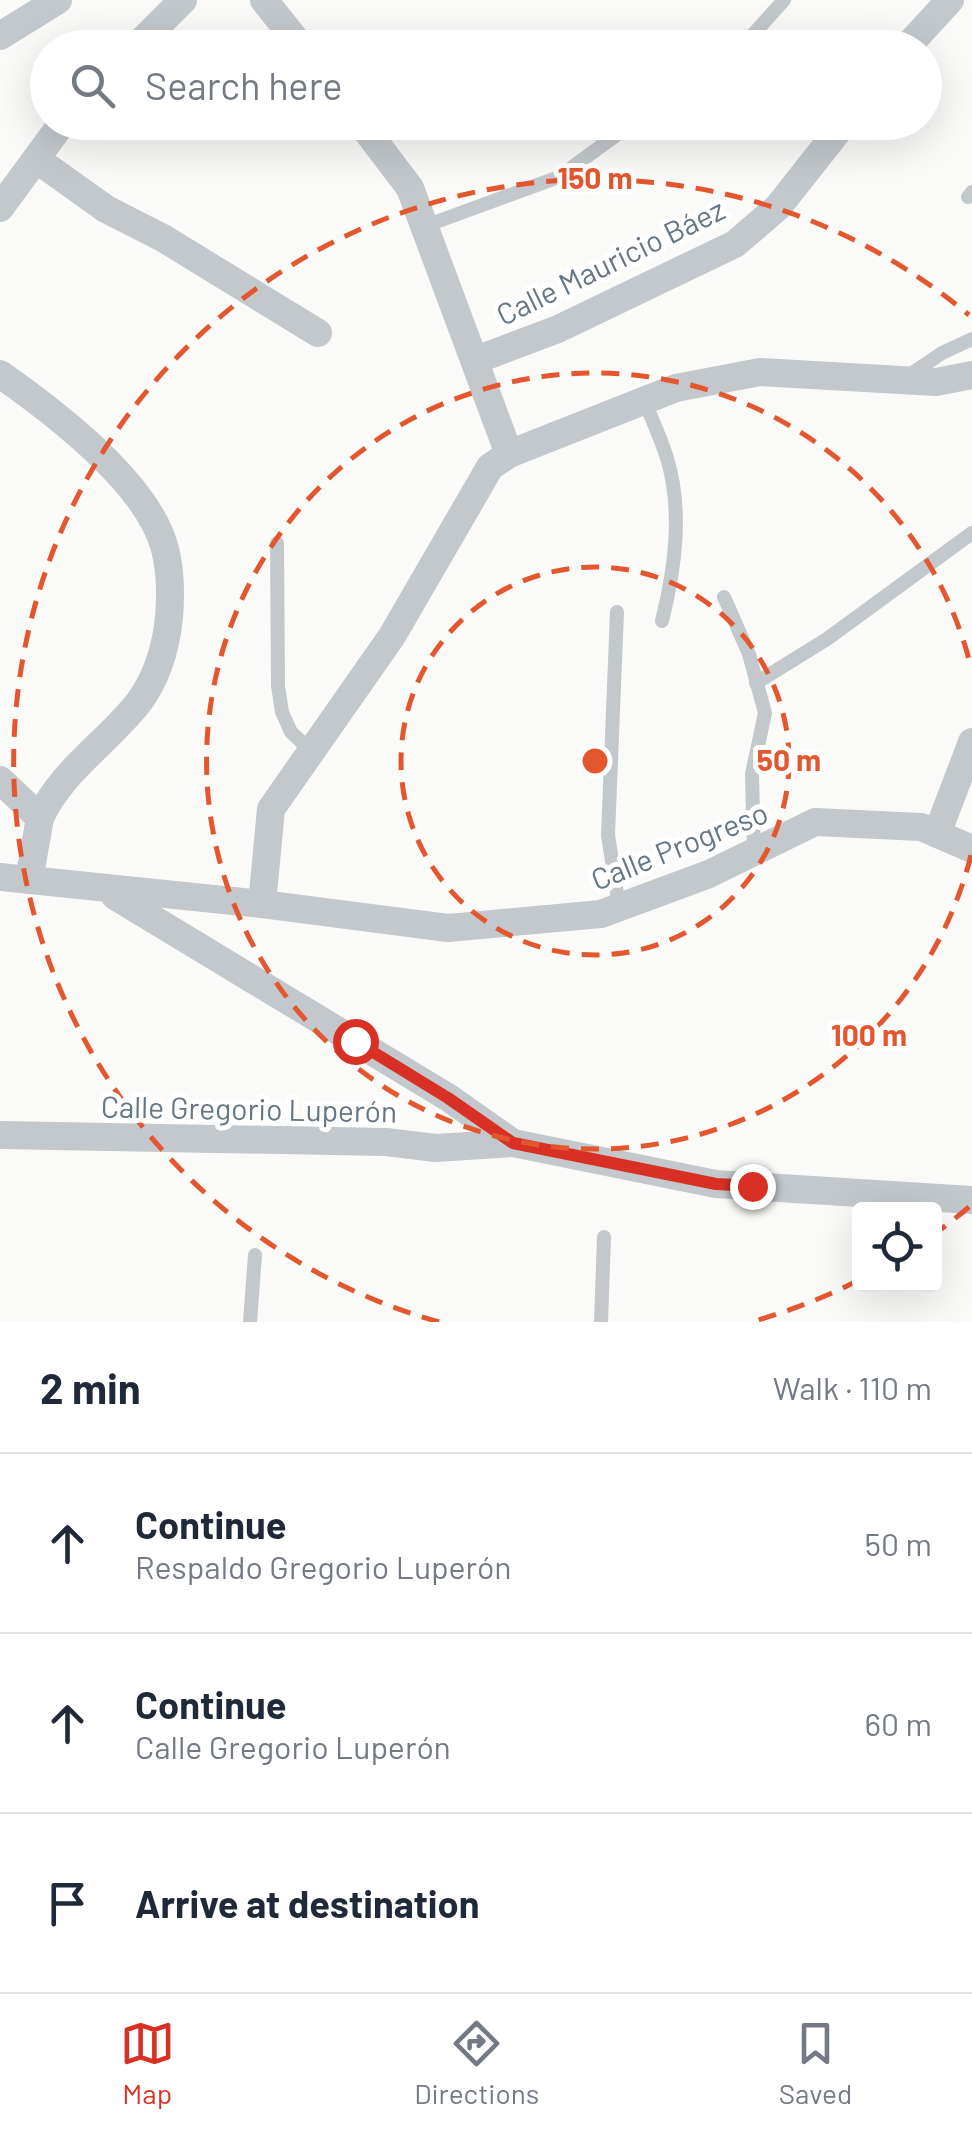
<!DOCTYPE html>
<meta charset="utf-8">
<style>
:root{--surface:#fff;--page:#f6f6f7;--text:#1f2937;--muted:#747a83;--line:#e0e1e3;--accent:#d93025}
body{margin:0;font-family:Barlow,sans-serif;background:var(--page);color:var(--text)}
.controls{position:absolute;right:30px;bottom:30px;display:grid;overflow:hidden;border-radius:10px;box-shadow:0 10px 40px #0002}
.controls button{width:90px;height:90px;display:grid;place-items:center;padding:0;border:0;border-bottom:2px solid var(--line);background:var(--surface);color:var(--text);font:50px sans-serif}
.stop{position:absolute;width:30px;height:30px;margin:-22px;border:8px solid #d93025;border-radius:50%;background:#fff}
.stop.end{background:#d93025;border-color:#fff;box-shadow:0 2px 10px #0008}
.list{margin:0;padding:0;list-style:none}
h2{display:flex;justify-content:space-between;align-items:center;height:130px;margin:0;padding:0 40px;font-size:42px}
h2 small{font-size:32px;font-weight:400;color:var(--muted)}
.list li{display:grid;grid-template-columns:65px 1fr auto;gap:30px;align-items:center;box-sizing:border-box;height:180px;padding:0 40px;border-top:2px solid var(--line)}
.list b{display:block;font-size:38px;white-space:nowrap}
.list p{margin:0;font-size:32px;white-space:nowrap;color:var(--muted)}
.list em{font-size:32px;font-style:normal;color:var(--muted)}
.icon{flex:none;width:55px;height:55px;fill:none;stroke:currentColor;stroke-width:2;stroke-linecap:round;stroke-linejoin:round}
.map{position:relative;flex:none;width:972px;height:1322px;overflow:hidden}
.search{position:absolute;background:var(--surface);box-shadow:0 10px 40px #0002;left:30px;right:30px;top:30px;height:110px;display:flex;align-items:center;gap:25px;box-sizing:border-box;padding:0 35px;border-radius:55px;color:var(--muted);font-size:38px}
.sheet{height:670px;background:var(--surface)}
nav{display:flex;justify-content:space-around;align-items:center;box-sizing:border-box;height:140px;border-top:2px solid var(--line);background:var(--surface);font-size:28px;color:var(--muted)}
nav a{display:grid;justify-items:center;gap:5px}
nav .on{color:var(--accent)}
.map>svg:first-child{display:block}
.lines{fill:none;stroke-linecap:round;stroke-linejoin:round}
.service{stroke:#c3c8cc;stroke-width:14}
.minor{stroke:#c3c8cc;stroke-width:28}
.route{stroke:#d93025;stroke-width:12}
.ring{fill:none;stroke:#e4572e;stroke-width:5;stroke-dasharray:18 12}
.labels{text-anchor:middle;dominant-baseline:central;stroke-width:10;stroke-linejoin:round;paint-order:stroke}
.street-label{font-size:30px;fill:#657683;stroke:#fff}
.centre{fill:#e4572e;stroke:#fff;stroke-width:5}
.ring-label{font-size:30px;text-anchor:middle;font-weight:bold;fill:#e4572e;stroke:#fff;stroke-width:10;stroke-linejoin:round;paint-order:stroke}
</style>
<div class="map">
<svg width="972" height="1322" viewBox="0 0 972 1322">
<rect width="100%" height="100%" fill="#fafaf8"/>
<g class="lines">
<g class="service">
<path d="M741,48L784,0"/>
<path d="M968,197L972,192"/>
<path d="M425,226L559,177L634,122"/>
<path d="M905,378L942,353L972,339"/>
<path d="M644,400C652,419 661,439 667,458C683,511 675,569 662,621"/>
<path d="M277,543L278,686L282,712L291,732L310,750"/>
<path d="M724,597L749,654L765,713L752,774L754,853"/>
<path d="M617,612L608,835L619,907"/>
<path d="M756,683L827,639L972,533"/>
<path d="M250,1322L255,1255"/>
<path d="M601,1322L604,1237"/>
</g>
<g class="minor">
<path d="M264,0L302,48"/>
<path d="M0,36L58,0"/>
<path d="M135,48L183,0"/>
<path d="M906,48L950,0"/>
<path d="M360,122L410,188L509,454"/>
<path d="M36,159L106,209L163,238L318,333"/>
<path d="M0,208L63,122"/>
<path d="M476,360L558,329L735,244L778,207L845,122"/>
<path d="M0,374C54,412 148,483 165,549C171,573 171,594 169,617C166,648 158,676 139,702C108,742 62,770 40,818"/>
<path d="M0,780L40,818L29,880"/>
<path d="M937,834L972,742"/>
<path d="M0,877L262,904L448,928L601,914L709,874L815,822L921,827L972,849"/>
<path d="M115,896L449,1098L513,1143"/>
<path d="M262,904L271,809L392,636L490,467L509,454L676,388L760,372L936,382L972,375"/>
<path d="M0,1135L386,1142L436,1148L513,1143L716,1184L972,1200"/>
</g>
</g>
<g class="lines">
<path class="route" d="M355,1041L448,1098L513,1143L716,1184L752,1186"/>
</g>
<g class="ring">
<circle cx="595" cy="761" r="194"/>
<path d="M971 855A388 388 0 1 1 971 667"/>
<path d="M969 1207A582 582 0 0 1 937 1232M859 1280A582 582 0 0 1 751 1322M439 1322A582 582 0 1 1 969 315"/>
</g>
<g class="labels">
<g class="street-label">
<text transform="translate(610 261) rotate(-26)">Calle Mauricio Báez</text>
<text transform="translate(679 845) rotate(-22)">Calle Progreso</text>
<text transform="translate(249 1108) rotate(1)">Calle Gregorio Luperón</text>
</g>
</g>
<circle cx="595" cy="761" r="15" class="centre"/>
<g class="ring-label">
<text x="595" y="189">150 m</text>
<text x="789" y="771">50 m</text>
<text x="869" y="1046">100 m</text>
</g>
</svg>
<div class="controls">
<button><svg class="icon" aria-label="locate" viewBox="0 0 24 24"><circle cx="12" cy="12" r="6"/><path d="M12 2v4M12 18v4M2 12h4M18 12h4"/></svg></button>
</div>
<div class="stop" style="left:355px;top:1041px"></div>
<div class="stop end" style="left:752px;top:1186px"></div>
<div class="search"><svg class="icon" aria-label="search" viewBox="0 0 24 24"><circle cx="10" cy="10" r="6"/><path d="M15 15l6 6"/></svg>Search here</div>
</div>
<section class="sheet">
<h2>2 min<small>Walk · 110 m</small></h2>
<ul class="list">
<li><svg class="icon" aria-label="ahead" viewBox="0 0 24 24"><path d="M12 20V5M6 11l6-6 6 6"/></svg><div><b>Continue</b><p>Respaldo Gregorio Luperón</p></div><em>50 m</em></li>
<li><svg class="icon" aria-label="ahead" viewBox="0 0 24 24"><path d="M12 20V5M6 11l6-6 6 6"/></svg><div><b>Continue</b><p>Calle Gregorio Luperón</p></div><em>60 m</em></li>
<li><svg class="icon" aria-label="arrive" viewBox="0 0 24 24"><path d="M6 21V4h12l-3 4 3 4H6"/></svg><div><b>Arrive at destination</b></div></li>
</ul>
</section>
<nav>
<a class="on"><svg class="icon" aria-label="map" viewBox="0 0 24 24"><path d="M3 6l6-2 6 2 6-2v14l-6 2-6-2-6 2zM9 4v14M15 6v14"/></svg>Map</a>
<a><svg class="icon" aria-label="directions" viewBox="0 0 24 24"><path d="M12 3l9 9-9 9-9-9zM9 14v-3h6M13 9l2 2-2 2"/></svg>Directions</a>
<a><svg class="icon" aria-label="saved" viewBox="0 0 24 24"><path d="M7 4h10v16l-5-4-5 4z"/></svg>Saved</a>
</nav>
